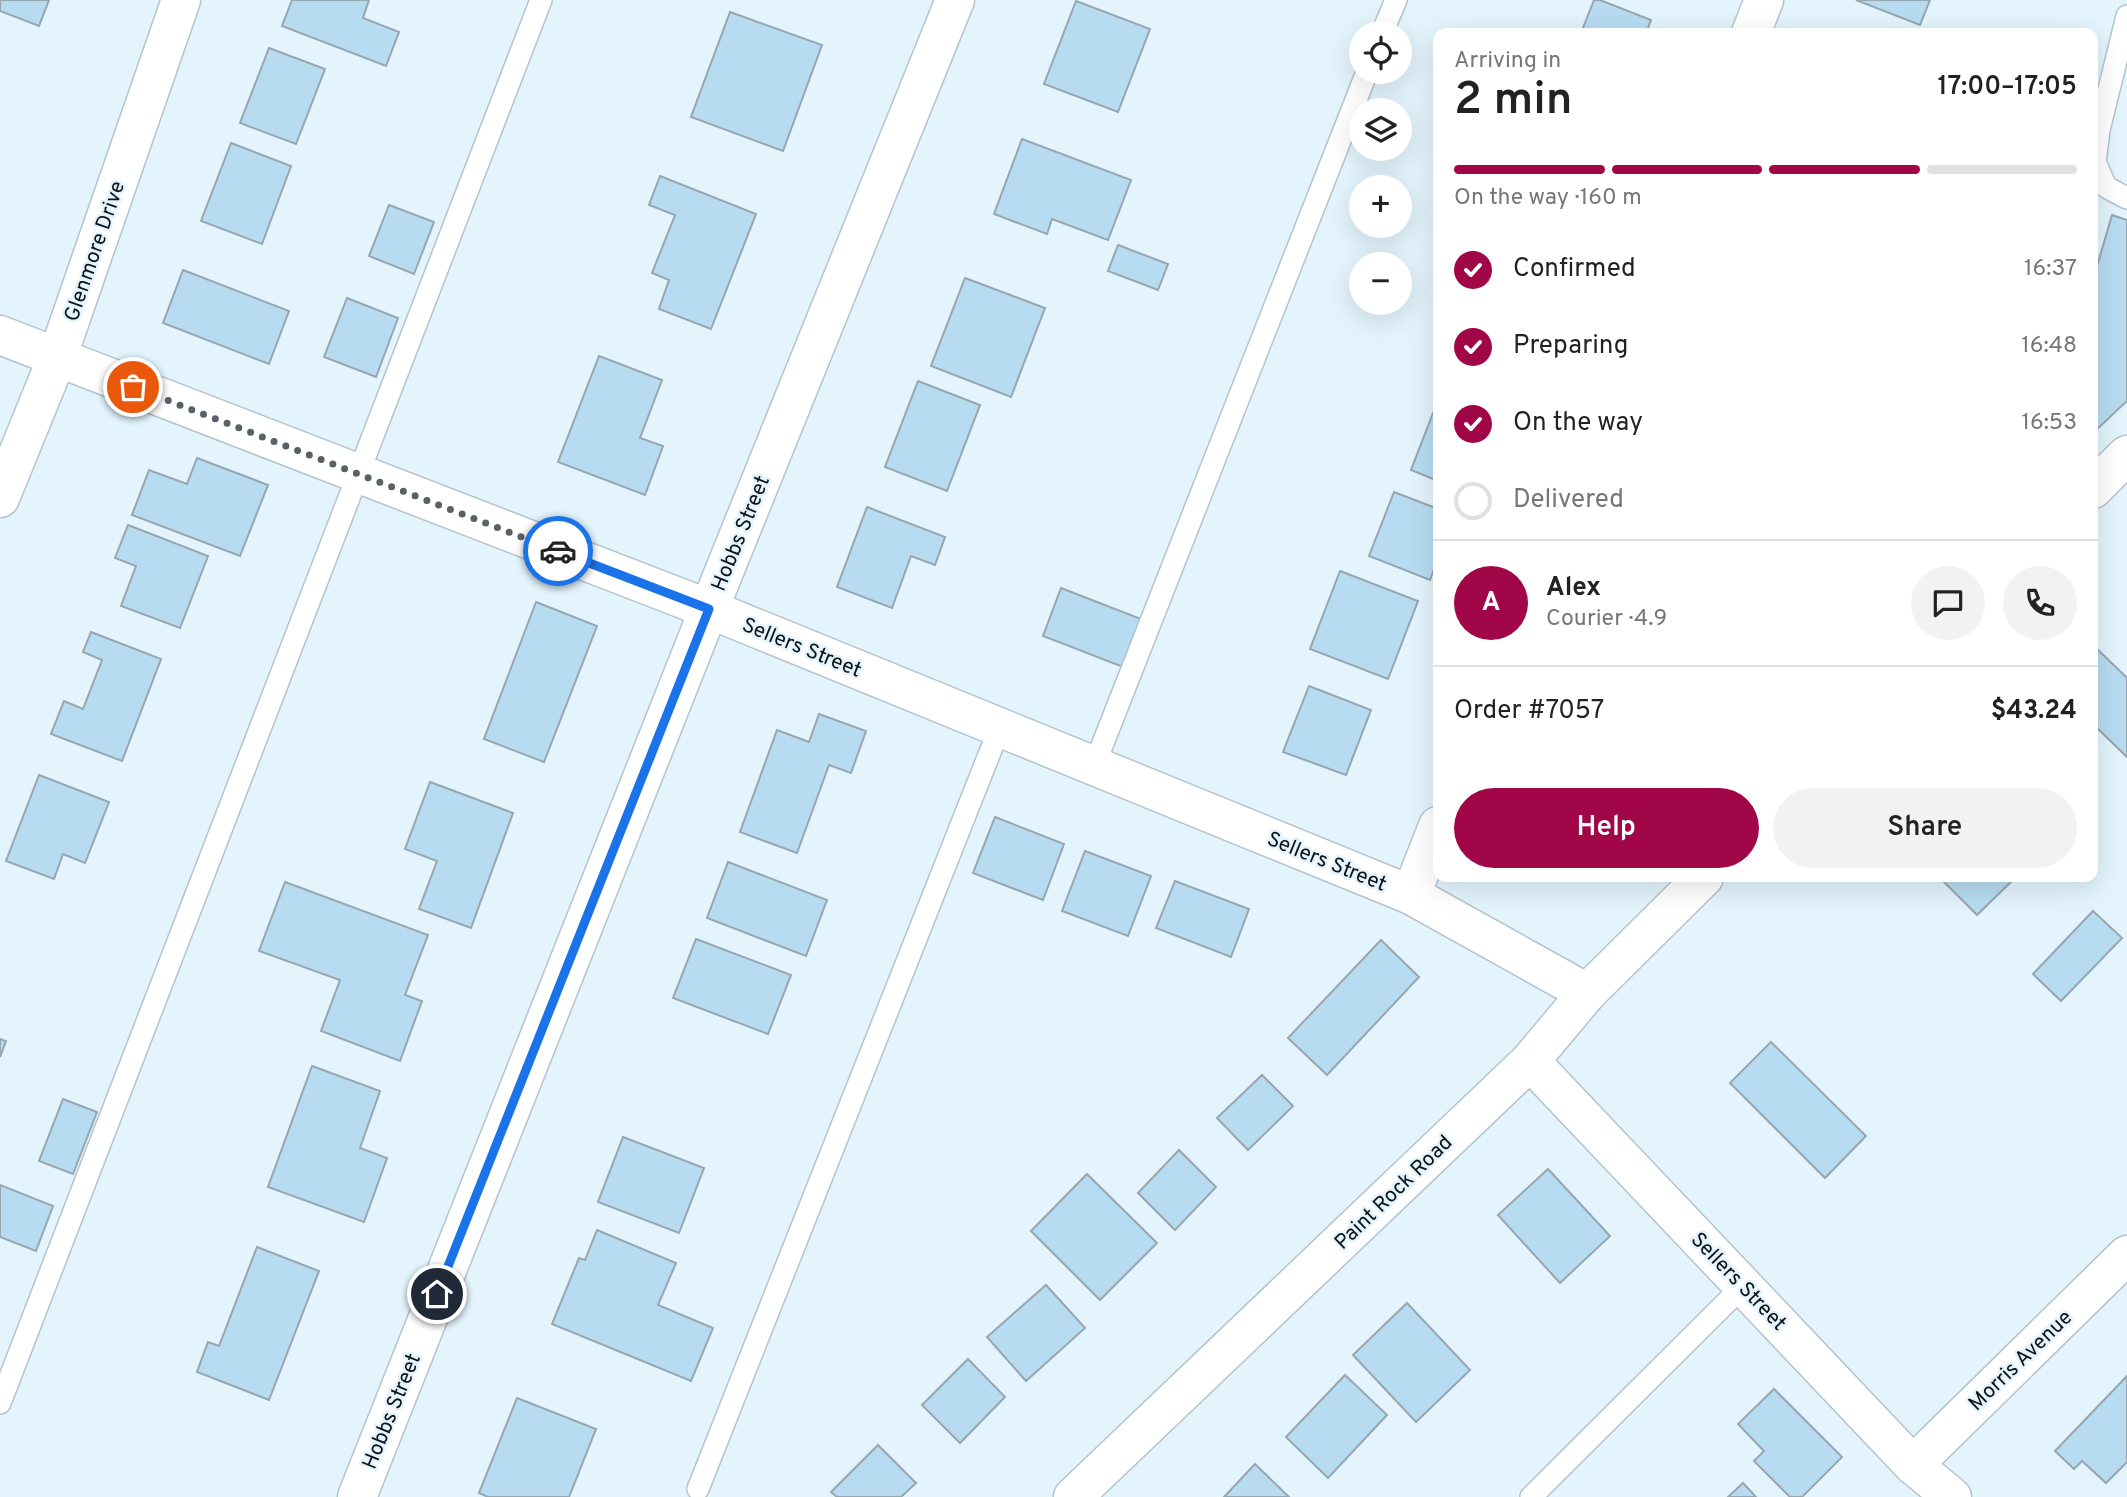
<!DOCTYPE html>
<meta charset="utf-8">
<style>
:root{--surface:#fff;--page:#f2f2f2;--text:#222;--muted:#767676;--line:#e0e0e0;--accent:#a10748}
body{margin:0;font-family:Overpass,sans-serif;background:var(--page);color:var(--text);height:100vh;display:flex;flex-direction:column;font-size:26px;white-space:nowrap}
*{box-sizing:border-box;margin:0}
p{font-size:23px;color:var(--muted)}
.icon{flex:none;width:38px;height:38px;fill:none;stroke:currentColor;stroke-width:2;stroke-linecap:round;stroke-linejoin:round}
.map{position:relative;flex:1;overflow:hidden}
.sheet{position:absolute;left:1433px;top:28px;width:665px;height:854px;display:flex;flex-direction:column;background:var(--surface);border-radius:14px;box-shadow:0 7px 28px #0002}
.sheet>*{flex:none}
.tools{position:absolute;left:1349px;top:21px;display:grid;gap:14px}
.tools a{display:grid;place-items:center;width:63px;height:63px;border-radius:50%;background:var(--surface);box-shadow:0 7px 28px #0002;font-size:35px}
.pin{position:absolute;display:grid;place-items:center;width:60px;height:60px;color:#fff;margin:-30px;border:4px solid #fff;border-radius:50%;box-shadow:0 2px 7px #0007}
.courier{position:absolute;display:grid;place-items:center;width:70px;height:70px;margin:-35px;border:5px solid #1a73e8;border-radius:50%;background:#fff;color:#222;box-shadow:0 2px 9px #0007}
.head em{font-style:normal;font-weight:600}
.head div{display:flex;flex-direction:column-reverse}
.head{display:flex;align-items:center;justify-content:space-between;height:119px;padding:0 21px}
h1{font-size:46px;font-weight:600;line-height:52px}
.bar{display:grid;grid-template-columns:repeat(4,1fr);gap:10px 7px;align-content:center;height:84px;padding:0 21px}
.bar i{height:9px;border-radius:5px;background:var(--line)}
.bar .on{background:var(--accent)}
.bar p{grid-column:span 4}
.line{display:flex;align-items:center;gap:18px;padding:0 21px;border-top:2px solid var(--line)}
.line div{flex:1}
.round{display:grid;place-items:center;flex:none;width:74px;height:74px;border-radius:37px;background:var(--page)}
ol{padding:0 21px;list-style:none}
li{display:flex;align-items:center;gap:21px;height:77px}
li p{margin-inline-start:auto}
li .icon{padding:7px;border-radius:50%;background:var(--accent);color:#fff;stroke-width:4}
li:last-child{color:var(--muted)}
li i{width:38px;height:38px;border:4px solid var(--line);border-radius:50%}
.primary-button{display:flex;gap:14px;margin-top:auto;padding:14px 21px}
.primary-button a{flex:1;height:80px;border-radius:42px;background:var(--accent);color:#fff;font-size:28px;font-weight:600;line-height:80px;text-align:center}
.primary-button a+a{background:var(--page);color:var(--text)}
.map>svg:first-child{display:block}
.building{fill:#b7dcf1;stroke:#97a6af;stroke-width:2}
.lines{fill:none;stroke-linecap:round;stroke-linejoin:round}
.service-casing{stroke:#b4c4ce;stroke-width:24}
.minor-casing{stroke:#b4c4ce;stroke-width:41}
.secondary-casing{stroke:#b4c4ce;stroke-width:41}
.service{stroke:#fff;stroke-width:21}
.minor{stroke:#fff;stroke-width:38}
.secondary{stroke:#fff;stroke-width:38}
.done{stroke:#586166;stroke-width:7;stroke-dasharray:0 12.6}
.route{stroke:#1a73e8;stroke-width:9}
.labels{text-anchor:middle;stroke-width:5;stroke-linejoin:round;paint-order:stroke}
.street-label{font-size:21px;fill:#0d1215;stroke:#e3f4fd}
</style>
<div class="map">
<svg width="2127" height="1497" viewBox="0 0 2127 1497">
<rect width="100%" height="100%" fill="#e3f4fd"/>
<g class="building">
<polygon points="0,0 49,0 39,26 0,11"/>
<polygon points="292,0 369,0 363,18 399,32 386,66 282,26"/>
<polygon points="1594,0 1600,0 1651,20 1646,33 1581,33"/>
<polygon points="1856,0 1930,0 1920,25"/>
<polygon points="1076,1 1150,29 1118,112 1044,84"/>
<polygon points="730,12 822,45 783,151 691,117"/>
<polygon points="269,48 325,69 296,144 240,123"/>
<polygon points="1022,139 1131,180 1108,240 1052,219 1047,234 994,214"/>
<polygon points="231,143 291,166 262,244 201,221"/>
<polygon points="660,176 756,214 711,329 659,309 669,280 652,273 675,215 649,205"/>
<polygon points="389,205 434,222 414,274 369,256"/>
<polygon points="2112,215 2127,220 2127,401 2093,433 2093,280"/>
<polygon points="1118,245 1168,264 1158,290 1108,271"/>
<polygon points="183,270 289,311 269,364 163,323"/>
<polygon points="965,278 1045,308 1011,397 931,366"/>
<polygon points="347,298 398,318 376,377 324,357"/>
<polygon points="599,356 662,380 640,438 663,446 645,495 558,462"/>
<polygon points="918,381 980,405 947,491 885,467"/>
<polygon points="1433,413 1438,415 1438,481 1411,470"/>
<polygon points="197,458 268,485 240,556 132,515 149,470 187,484"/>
<polygon points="1394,492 1438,509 1438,558 1430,580 1369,556"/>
<polygon points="867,507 945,537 935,565 911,556 892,608 837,587"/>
<polygon points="128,525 208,556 180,628 121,606 136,566 115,558"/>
<polygon points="1340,571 1418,601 1388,679 1310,649"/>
<polygon points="1061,588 1141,619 1123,667 1043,636"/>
<polygon points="536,602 597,626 544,762 484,739"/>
<polygon points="91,632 161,659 122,761 51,734 64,701 83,709 102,660 83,652"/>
<polygon points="2093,645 2127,678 2127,757 2093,724"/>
<polygon points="1309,686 1371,710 1346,775 1283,752"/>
<polygon points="819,714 866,731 851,773 829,765 797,853 740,832 777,730 809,742"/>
<polygon points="39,775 109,802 85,863 63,854 54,879 6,861"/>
<polygon points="430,782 513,813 471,928 419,909 437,861 405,849"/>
<polygon points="995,817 1064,844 1043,900 973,873"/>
<polygon points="1085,851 1151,876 1128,936 1062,911"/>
<polygon points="728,862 827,900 806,956 707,918"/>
<polygon points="1939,877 2016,877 1977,915"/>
<polygon points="1175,881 1249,909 1231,957 1156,928"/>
<polygon points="285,882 428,935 405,995 422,1001 400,1061 321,1031 340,980 259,951"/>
<polygon points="2093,911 2122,938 2061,1001 2033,974"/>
<polygon points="696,939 791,975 768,1034 673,998"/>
<polygon points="1381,940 1419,977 1327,1075 1288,1038"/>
<polygon points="0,1039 6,1041 0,1057"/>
<polygon points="1771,1042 1866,1136 1825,1178 1730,1083"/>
<polygon points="312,1066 380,1091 360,1148 387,1158 364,1222 268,1187"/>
<polygon points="1262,1075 1293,1106 1248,1150 1217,1118"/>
<polygon points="63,1099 97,1112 73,1174 39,1161"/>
<polygon points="623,1137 704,1168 679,1233 598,1202"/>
<polygon points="1179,1150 1216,1187 1175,1230 1138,1193"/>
<polygon points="1548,1169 1610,1236 1560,1283 1498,1215"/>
<polygon points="1087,1174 1157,1243 1100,1300 1031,1231"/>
<polygon points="0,1185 53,1206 36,1251 0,1237"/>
<polygon points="597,1230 676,1263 658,1305 713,1328 691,1381 552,1324 579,1258 585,1260"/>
<polygon points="257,1247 319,1271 269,1400 197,1372 208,1342 219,1346"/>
<polygon points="1046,1285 1085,1328 1026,1381 987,1337"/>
<polygon points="1407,1303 1470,1370 1416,1422 1353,1355"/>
<polygon points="968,1359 1005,1397 960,1443 922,1405"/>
<polygon points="1345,1375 1387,1415 1328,1478 1286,1437"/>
<polygon points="2127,1376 2127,1462 2106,1483 2082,1461 2074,1469 2055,1451"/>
<polygon points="1774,1389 1842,1457 1802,1497 1790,1497 1754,1461 1764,1451 1738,1424"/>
<polygon points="517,1398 596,1429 569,1497 488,1497 479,1493"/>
<polygon points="878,1445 916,1483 901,1497 837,1497 831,1492"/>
<polygon points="1255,1464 1289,1497 1224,1497"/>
<polygon points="1743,1483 1756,1497 1728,1497"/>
</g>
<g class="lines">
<defs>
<g id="service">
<polyline points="2127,16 2099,130 2095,162 2106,187 2127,198"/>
<polyline points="1382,33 1396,0"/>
<polyline points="1094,766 1367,72"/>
<polyline points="0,1403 541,0"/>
<polyline points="698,1489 1000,727"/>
<polyline points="1531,1497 1743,1286"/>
</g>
<g id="minor">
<polyline points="1751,33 1764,0"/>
<polyline points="0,335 709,609 1411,895 1587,993"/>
<polyline points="0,498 57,358 181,0"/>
<polyline points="1411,895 1438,826"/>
<polyline points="1530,1061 1913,1465 1952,1497"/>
<polyline points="1913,1465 2127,1255"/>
<polyline points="357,1497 709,609 955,0"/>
</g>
<g id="secondary">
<polyline points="2093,489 2127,455"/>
<polyline points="1073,1497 1530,1061 1587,993 1704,877"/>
</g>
</defs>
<use href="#service" class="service-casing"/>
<use href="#minor" class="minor-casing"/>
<use href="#secondary" class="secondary-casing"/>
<use href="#service" class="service"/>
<use href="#minor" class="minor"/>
<use href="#secondary" class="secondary"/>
</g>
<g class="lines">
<polyline class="done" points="133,387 558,551"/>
<polyline class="route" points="437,1294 709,609 558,551"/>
</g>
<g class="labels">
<g class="street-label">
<text transform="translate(94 251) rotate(-71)" y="7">Glenmore Drive</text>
<text transform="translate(740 533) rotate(-68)" y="7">Hobbs Street</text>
<text transform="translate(802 647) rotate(22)" y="7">Sellers Street</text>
<text transform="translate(1327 861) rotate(22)" y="7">Sellers Street</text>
<text transform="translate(1393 1192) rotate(-44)" y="7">Paint Rock Road</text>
<text transform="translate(1739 1281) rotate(46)" y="7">Sellers Street</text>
<text transform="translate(2020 1360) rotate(-44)" y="7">Morris Avenue</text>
<text transform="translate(391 1411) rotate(-68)" y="7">Hobbs Street</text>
</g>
</g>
</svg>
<div class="tools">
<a><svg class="icon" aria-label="locate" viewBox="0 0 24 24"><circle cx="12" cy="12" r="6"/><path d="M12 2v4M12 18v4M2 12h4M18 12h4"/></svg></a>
<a><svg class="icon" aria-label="layers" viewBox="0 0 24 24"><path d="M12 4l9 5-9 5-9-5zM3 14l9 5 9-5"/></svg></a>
<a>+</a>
<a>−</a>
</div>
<div class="pin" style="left:133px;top:387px;background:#ea580c"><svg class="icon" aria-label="bag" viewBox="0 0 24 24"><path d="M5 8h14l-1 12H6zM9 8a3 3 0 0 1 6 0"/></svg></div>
<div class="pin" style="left:437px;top:1294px;background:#1f2937"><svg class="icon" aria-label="home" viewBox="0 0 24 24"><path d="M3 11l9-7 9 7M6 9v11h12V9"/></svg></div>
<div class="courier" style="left:558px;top:551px"><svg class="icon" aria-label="car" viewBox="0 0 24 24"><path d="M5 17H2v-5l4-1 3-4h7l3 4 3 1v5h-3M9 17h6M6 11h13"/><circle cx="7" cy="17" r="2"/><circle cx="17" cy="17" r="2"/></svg></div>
<section class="sheet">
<div class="head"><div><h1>2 min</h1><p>Arriving in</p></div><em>17:00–17:05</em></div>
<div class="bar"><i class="on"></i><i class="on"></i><i class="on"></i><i></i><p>On the way · 160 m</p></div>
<ol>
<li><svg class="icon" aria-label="check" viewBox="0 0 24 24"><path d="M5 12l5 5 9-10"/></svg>Confirmed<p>16:37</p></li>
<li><svg class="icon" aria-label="check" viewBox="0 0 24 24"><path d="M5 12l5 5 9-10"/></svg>Preparing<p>16:48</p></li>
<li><svg class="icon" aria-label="check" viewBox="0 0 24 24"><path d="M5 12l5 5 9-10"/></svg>On the way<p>16:53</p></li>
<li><i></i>Delivered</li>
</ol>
<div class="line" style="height:126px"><b class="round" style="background:var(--accent);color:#fff">A</b><div><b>Alex</b><p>Courier · 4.9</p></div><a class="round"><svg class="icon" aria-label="chat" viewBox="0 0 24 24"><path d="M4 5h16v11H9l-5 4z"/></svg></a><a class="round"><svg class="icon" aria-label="phone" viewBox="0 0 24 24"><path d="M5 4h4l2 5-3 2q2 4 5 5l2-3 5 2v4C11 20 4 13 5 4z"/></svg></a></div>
<div class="line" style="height:91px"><div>Order #7057</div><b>$43.24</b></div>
<div class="primary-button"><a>Help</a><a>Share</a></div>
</section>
</div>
